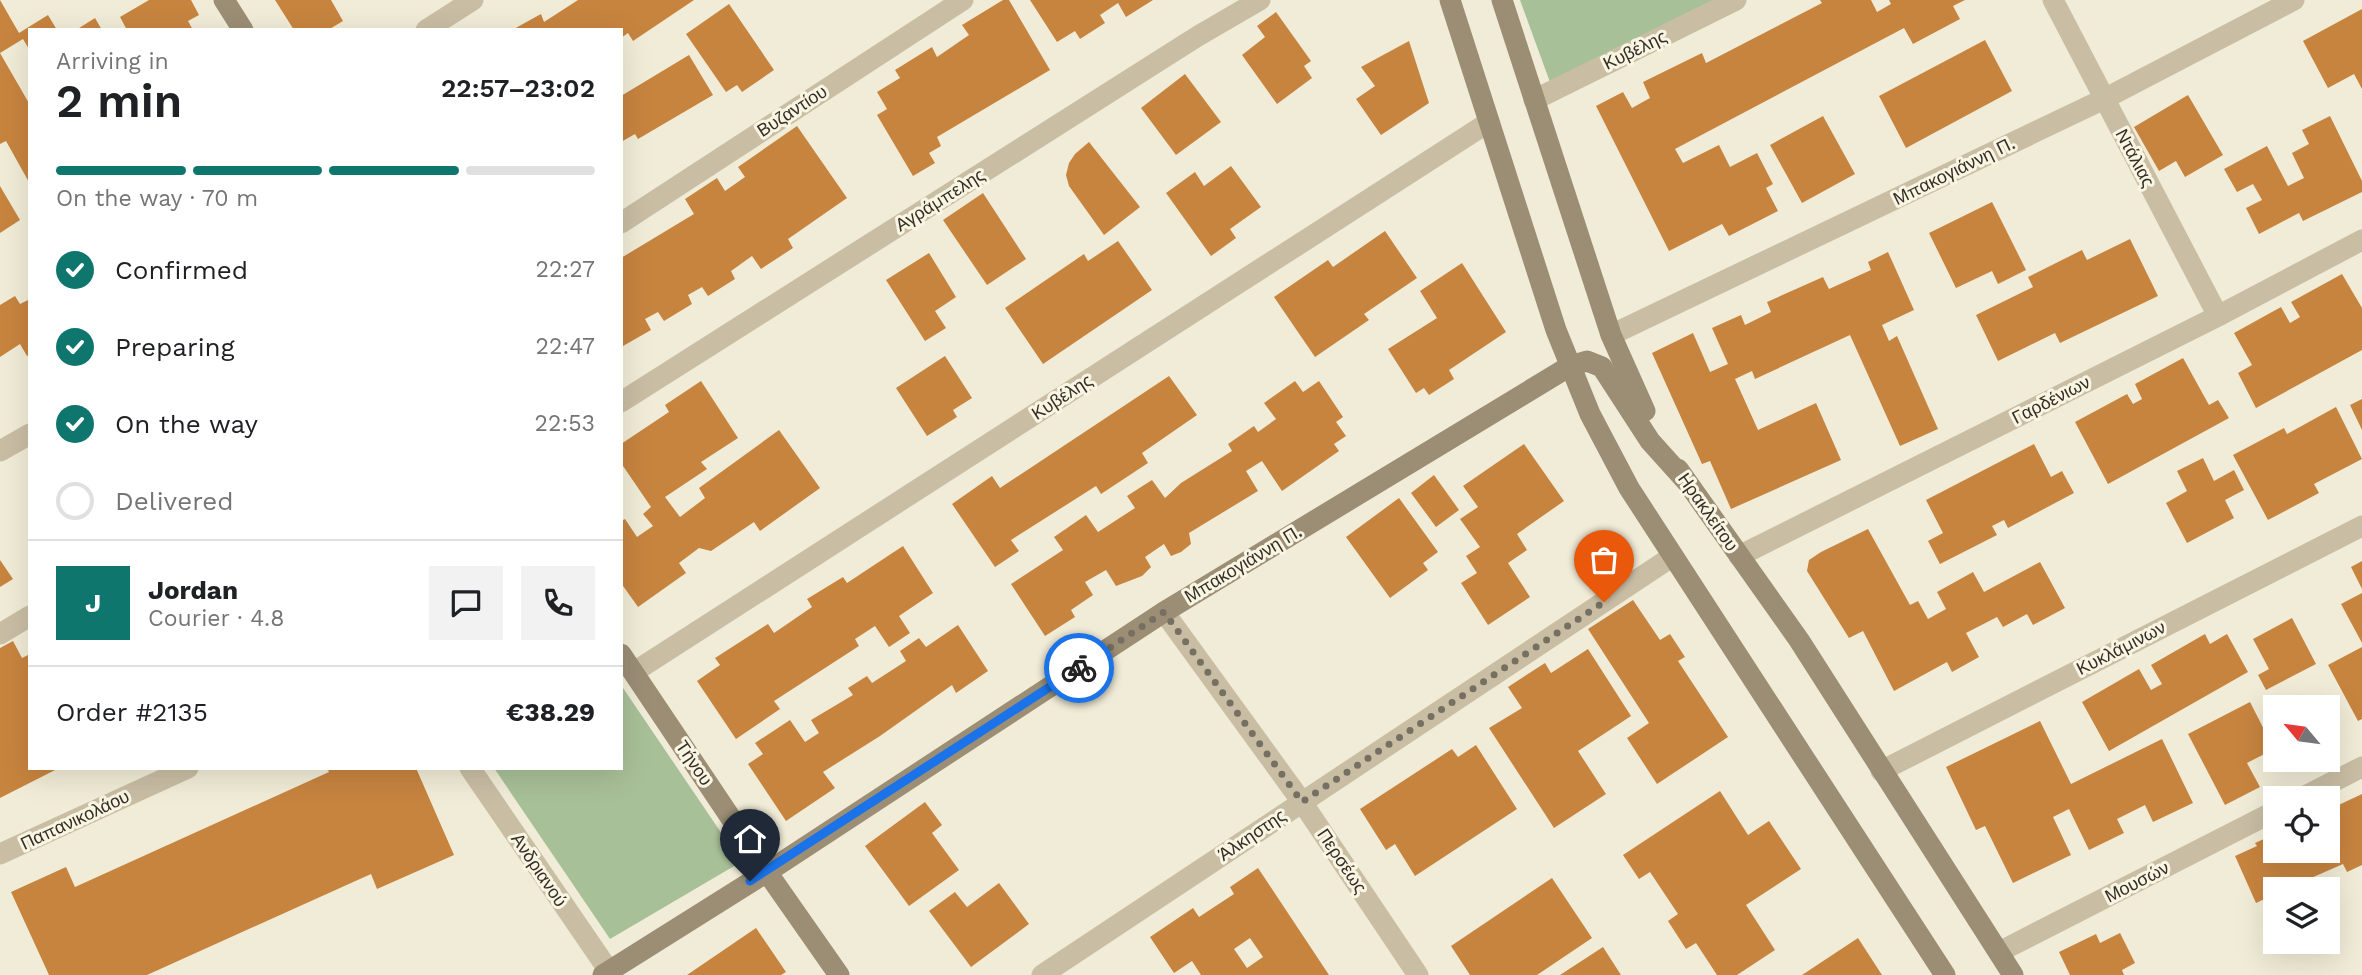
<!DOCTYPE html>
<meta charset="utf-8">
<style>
:root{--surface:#fff;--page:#f2f2f2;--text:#202124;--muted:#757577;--line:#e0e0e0;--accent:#0f766e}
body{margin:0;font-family:"Work Sans",sans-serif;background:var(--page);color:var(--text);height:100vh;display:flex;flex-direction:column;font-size:26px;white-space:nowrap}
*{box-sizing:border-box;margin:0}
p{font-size:23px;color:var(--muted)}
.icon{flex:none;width:38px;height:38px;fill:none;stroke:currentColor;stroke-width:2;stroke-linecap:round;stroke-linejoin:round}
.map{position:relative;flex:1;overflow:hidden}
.sheet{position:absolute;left:28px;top:28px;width:595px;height:742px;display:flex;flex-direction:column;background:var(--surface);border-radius:0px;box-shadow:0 7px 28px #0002}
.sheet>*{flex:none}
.needle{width:46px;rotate:299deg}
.buttons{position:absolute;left:2263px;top:695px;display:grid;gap:14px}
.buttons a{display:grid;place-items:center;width:77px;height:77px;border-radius:0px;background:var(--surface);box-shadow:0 7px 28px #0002;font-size:35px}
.pin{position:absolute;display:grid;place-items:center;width:60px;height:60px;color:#fff;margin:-72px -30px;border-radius:50% 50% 50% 0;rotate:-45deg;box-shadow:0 0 7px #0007}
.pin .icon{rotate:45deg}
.courier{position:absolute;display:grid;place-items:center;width:70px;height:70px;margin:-35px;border:5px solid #1a73e8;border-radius:50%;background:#fff;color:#222;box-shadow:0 2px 9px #0007}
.head em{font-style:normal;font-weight:600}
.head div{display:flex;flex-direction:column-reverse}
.head{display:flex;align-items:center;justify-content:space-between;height:119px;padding:0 28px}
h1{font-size:46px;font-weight:600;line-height:52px}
.bar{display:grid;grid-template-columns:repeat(4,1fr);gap:10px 7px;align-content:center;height:84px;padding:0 28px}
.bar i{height:9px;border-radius:5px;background:var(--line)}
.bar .current{background:var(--accent)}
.bar p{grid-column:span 4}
.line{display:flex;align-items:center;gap:18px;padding:0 28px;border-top:2px solid var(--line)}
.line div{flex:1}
.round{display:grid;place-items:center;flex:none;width:74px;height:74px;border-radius:0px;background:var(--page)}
ol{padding:0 28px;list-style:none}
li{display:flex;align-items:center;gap:21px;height:77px}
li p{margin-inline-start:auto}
li .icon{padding:7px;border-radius:50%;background:var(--accent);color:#fff;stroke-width:4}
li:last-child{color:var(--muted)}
li i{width:38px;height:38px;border:4px solid var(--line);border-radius:50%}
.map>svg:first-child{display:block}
.green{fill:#a8c098}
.building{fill:#c7843f;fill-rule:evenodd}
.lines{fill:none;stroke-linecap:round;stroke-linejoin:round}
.street{stroke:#c9bea4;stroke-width:21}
.secondary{stroke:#9c8e75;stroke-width:21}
.done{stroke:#767063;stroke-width:7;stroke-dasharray:0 12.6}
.route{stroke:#1a73e8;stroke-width:9}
.labels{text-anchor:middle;stroke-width:6;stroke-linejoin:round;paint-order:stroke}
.street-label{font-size:18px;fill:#342e25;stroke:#f9f5e3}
</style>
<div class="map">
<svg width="2362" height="975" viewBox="0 0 2362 975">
<rect width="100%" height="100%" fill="#f1ecd7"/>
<g class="green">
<polygon points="1520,0 1721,0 1551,85"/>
<polygon points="621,685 741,862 610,939 494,768 621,768"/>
</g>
<g class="building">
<polygon points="0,0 19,33 48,15 57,30 30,30 30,51 23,39 0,53 30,105 30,184 6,141 0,144"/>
<polygon points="149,0 191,0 199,15 188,21 193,30 127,30 120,17"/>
<polygon points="275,0 331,0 343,21 328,30 294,30"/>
<polygon points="578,0 694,0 633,41 628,33 621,38 621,30 512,30 541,14 544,22"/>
<polygon points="1003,0 1009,0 1050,70 937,137 941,146 929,153 935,163 913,176 877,115 887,109 877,92 900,78 895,70 932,47 937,57 969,35 962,25"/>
<polygon points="1030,0 1153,0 1126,17 1118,3 1100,15 1105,23 1080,39 1075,31 1057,42"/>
<polygon points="1820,0 1871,0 1877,12 1891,4 1889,0 1965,0 1953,6 1960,19 1913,44 1904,28 1675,149 1683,163 1719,145 1730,167 1757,153 1773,184 1766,188 1778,211 1729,236 1722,224 1669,251 1596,106 1623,92 1632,108 1650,98 1643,82 1702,53 1706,63 1822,3"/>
<polygon points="729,4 774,70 742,92 737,85 726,92 686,34"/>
<polygon points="2362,9 2362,89 2354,74 2328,88 2303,41"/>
<polygon points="1276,12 1311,61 1304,66 1312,78 1277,104 1242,55 1265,37 1257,26"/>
<polygon points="95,18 102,30 76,30"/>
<polygon points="1985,40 2012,91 1906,148 1879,96"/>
<polygon points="1409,41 1429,103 1381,135 1356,99 1375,86 1361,67"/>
<polygon points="689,55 713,95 638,139 635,134 621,142 621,96"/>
<polygon points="1185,74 1221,122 1176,155 1141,108"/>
<polygon points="2188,95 2223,155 2185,177 2176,161 2159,171 2134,127"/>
<polygon points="1823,116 1855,174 1802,203 1770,145"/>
<polygon points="2330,116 2362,181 2362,192 2303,221 2299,213 2259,234 2246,208 2262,200 2253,184 2237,192 2224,169 2267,146 2288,186 2304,178 2292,153 2309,144 2302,130"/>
<polygon points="797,126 847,198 788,239 793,248 761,269 752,256 731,271 735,279 708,296 702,287 688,295 692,304 664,321 658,312 645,319 651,330 623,346 621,343 621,258 694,214 685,199 717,178 725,191 745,177 738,167"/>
<polygon points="1089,142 1140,207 1104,235 1069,186 1066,175 1069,163 1075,154"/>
<polygon points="1231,166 1261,207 1230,229 1236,238 1211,256 1166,193 1195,172 1204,186"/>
<polygon points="0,186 20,220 0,233"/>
<polygon points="983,193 1026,259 987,285 943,220"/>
<polygon points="1992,202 2026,270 1998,284 1992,271 1956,288 1929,233"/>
<polygon points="1385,231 1417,278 1364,314 1369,320 1315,357 1274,297 1328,260 1333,267"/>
<polygon points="2130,239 2158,296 2060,343 2055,333 1998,361 1976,315 2033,287 2028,277 2082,250 2087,260"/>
<polygon points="1118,241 1152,290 1043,364 1005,308 1084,254 1088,261"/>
<polygon points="1888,252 1914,310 1882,325 1889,341 1897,336 1938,429 1900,446 1850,335 1755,379 1752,371 1735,379 1758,430 1816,403 1841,460 1731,509 1710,461 1702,464 1652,353 1693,333 1710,372 1728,364 1712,328 1741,315 1745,325 1771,312 1767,302 1823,277 1829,289 1871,270 1868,262"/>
<polygon points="929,253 956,297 935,311 946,328 925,341 886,280"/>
<polygon points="1462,263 1506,332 1449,370 1454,379 1429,395 1424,388 1416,393 1388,349 1437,318 1420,291"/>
<polygon points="2342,274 2362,308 2362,350 2256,408 2238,373 2252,365 2234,333 2281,307 2290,323 2300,317 2291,302"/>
<polygon points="15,296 20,304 30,299 30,355 27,356 20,344 0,357 0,305"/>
<polygon points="945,356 972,398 953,410 957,417 927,436 896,388"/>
<polygon points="2183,358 2209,405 2218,400 2229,418 2108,484 2075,422 2127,394 2133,404 2142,399 2135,384"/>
<polygon points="1169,376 1197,415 1142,453 1148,463 1101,494 1096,486 1011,540 1019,551 995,567 952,504 992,476 1000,488"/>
<polygon points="701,381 738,438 701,462 707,469 665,497 680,517 705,498 699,488 779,430 820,488 760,531 754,522 711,551 699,548 679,563 686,573 638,607 621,583 621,521 625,519 637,537 653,526 643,514 651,507 621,463 621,444 669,412 665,405"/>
<polygon points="1295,381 1303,392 1319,381 1343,417 1336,422 1346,436 1334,444 1339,451 1282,491 1262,461 1246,471 1258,491 1189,533 1191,544 1181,552 1171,556 1164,544 1145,557 1151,567 1142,576 1116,586 1106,570 1085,582 1093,595 1071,610 1075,617 1045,636 1011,584 1063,550 1054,537 1086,515 1098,532 1135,508 1127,496 1152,480 1165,498 1181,483 1232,451 1228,444 1254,426 1258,432 1276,419 1264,403"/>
<polygon points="2362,399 2362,430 2350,405"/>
<polygon points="2336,407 2362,459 2314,484 2319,493 2268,520 2233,455 2284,428 2287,434"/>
<polygon points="1524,444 1564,501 1517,534 1527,550 1508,563 1530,597 1488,625 1461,583 1477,573 1466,556 1480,547 1460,519 1478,507 1463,486"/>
<polygon points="2034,444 2051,477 2062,471 2074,493 2008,528 2004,520 1992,526 1997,535 1940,564 1928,541 1943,533 1926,500"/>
<polygon points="2203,458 2214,481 2234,470 2244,490 2225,500 2234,518 2187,543 2166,503 2187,491 2177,471"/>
<polygon points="1434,475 1459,510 1436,527 1411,493"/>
<polygon points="1399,498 1438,552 1423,563 1428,570 1390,598 1346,537"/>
<polygon points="1868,529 1910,605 1918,601 1928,619 1946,609 1937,592 1973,572 1984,592 2040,562 2065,608 2033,625 2027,614 2003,627 1997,617 1966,633 1979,657 1952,672 1947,662 1894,691 1863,631 1849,638 1807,571 1809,560 1821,552"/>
<polygon points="903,546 933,593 899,616 910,633 889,647 875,626 855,639 859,646 774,701 780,709 736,739 697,681 720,665 715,658 768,624 774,633 812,607 807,599 843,577 847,583"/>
<polygon points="0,560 13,579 0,587"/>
<polygon points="2362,561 2362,589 2351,567"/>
<polygon points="2362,593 2362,643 2341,604"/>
<polygon points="1633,600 1660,640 1670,634 1685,657 1678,661 1728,737 1657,784 1627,738 1649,723 1588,629"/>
<polygon points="2292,618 2316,664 2266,690 2258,675 2269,669 2253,639"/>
<polygon points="958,625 988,671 956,693 952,685 880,736 823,772 835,788 786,821 748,764 763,754 755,743 790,720 805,742 819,733 811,720 853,695 848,688 867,676 872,683 906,661 900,651 919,638 926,647"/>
<polygon points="2205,634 2210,644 2227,634 2248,672 2109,751 2082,702 2139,669 2151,690 2162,684 2151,665"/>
<polygon points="13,641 22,658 30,654 30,768 59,768 0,798 0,648"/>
<polygon points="2362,647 2362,719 2358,721 2328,665"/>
<polygon points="1588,649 1631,716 1578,751 1606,794 1554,828 1489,728 1522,708 1508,687 1545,663 1551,673"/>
<polygon points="2250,702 2274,749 2247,763 2260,787 2225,805 2188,734"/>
<polygon points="2040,721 2071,784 2162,739 2193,803 2153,822 2145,805 2117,819 2124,833 2089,850 2069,809 2053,817 2071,855 2013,883 1985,826 1976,830 1946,767"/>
<polygon points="1476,745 1517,809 1415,876 1395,844 1386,850 1360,809 1452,749 1458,757"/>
<polygon points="327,768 416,768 454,855 377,889 371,874 147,975 49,975 11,892 66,867 75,887 329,772"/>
<polygon points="1720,791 1748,835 1769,821 1801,869 1746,905 1775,950 1737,975 1717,975 1696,943 1686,949 1668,921 1678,914 1650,872 1639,879 1623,855"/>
<polygon points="2362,794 2362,865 2347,872 2343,864 2286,889 2275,889 2275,894 2256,903 2235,856 2257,846 2255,843 2275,834 2275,850 2328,850 2328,810"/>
<polygon points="925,802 942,825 932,833 959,870 909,906 865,846"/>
<path d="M1258,868L1329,975H1201L1192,961L1174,973L1150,937L1193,908L1199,917L1234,894L1230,887ZM1250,938L1263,957L1247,968L1234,949Z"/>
<polygon points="1552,878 1592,938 1537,975 1470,975 1451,946"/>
<polygon points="999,883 1029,924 971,967 929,911 955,892 967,907"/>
<polygon points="756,928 786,972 781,975 687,975"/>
<polygon points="2120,933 2135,963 2122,970 2124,975 2070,975 2059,952 2096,934 2100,943"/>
<polygon points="1858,938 1882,975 1802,975"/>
<polygon points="1603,947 1621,975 1560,975"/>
</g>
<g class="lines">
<g class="street">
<polyline points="2053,0 2218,316"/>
<polyline points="426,30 473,0"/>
<polyline points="1534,100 1736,0"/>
<polyline points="621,223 963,0"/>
<polyline points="1611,335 2104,99 2294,0"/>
<polyline points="621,402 1198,36 1260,0"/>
<polyline points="0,451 30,434"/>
<polyline points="1739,556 2218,316 2362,240"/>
<polyline points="1164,612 1302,802 1418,975"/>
<polyline points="0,634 30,616"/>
<polyline points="634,672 1489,122"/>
<polyline points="470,768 609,971"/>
<polyline points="1881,771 2362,526"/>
<polyline points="2301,798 2362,767"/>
<polyline points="0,854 188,768"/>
<polyline points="1999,952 2275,811"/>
<polyline points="1042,975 1673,556"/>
</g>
<g class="secondary">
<polyline points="224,0 243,30"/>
<polyline points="1450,0 1556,330 1590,414 1629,488 1945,975"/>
<polyline points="1502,0 1611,335 1645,411"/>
<polyline points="1678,469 1799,640 2013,975"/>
<polyline points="621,654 767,872 839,975"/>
<polyline points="603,975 767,872 1164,612 1570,366 1587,361 1602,367 1650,441 1686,481"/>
</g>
</g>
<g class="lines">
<polyline class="done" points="1079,668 1164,612 1302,802 1604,602"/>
<polyline class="route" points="750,881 1079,668"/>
</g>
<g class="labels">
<g class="street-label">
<text transform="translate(1635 50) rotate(-26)" y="6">Κυβέλης</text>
<text transform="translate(792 111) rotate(-33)" y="6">Βυζαντίου</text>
<text transform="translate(2135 158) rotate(62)" y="6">Ντάλιας</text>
<text transform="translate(1954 171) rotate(-26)" y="6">Μπακογιάννη Π.</text>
<text transform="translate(940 200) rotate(-32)" y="6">Αγράμπελης</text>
<text transform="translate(1062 397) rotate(-33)" y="6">Κυβέλης</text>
<text transform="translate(2051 400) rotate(-27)" y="6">Γαρδένιων</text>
<text transform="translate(1708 512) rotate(55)" y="6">Ηρακλείτου</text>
<text transform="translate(1243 564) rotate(-31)" y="6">Μπακογιάννη Π.</text>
<text transform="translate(2121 648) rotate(-27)" y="6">Κυκλάμινων</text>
<text transform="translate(694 763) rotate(56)" y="6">Τήνου</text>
<text transform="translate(75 820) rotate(-25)" y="6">Παπανικολάου</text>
<text transform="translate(1252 835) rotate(-34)" y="6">Άλκηστης</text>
<text transform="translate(1342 861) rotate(56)" y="6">Περσέως</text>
<text transform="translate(539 870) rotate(56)" y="6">Ανδριανού</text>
<text transform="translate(2137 882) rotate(-27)" y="6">Μουσών</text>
</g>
</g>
</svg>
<div class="buttons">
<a><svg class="needle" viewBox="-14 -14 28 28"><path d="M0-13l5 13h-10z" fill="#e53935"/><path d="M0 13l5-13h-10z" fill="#757577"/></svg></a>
<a><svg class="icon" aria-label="locate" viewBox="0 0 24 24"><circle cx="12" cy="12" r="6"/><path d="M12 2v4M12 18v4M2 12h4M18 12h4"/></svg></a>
<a><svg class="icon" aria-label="layers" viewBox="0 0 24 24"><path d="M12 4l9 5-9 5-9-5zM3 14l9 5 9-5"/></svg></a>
</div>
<div class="pin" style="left:1604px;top:602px;background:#ea580c"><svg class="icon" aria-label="bag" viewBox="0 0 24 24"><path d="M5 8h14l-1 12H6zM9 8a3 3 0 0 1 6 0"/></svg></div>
<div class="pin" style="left:750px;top:881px;background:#1f2937"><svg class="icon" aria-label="home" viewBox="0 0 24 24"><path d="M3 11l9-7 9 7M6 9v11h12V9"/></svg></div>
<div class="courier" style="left:1079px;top:668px"><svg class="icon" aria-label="bike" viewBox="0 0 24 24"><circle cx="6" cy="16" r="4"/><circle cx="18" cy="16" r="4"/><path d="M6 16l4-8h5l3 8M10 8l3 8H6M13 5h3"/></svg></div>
<section class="sheet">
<div class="head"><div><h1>2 min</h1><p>Arriving in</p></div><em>22:57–23:02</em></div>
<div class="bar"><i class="current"></i><i class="current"></i><i class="current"></i><i></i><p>On the way · 70 m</p></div>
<ol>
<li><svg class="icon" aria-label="check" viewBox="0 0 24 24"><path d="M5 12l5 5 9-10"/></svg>Confirmed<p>22:27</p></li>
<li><svg class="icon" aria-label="check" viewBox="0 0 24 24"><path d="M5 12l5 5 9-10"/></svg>Preparing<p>22:47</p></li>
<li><svg class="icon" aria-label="check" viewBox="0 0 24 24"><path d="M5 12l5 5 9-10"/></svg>On the way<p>22:53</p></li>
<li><i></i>Delivered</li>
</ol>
<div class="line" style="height:126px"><b class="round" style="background:var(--accent);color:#fff">J</b><div><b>Jordan</b><p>Courier · 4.8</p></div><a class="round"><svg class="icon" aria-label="chat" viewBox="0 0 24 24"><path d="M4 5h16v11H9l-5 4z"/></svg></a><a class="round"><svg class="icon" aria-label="phone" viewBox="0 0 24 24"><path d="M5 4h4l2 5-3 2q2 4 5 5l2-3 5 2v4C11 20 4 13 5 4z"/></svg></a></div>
<div class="line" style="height:91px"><div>Order #2135</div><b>€38.29</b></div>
</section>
</div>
